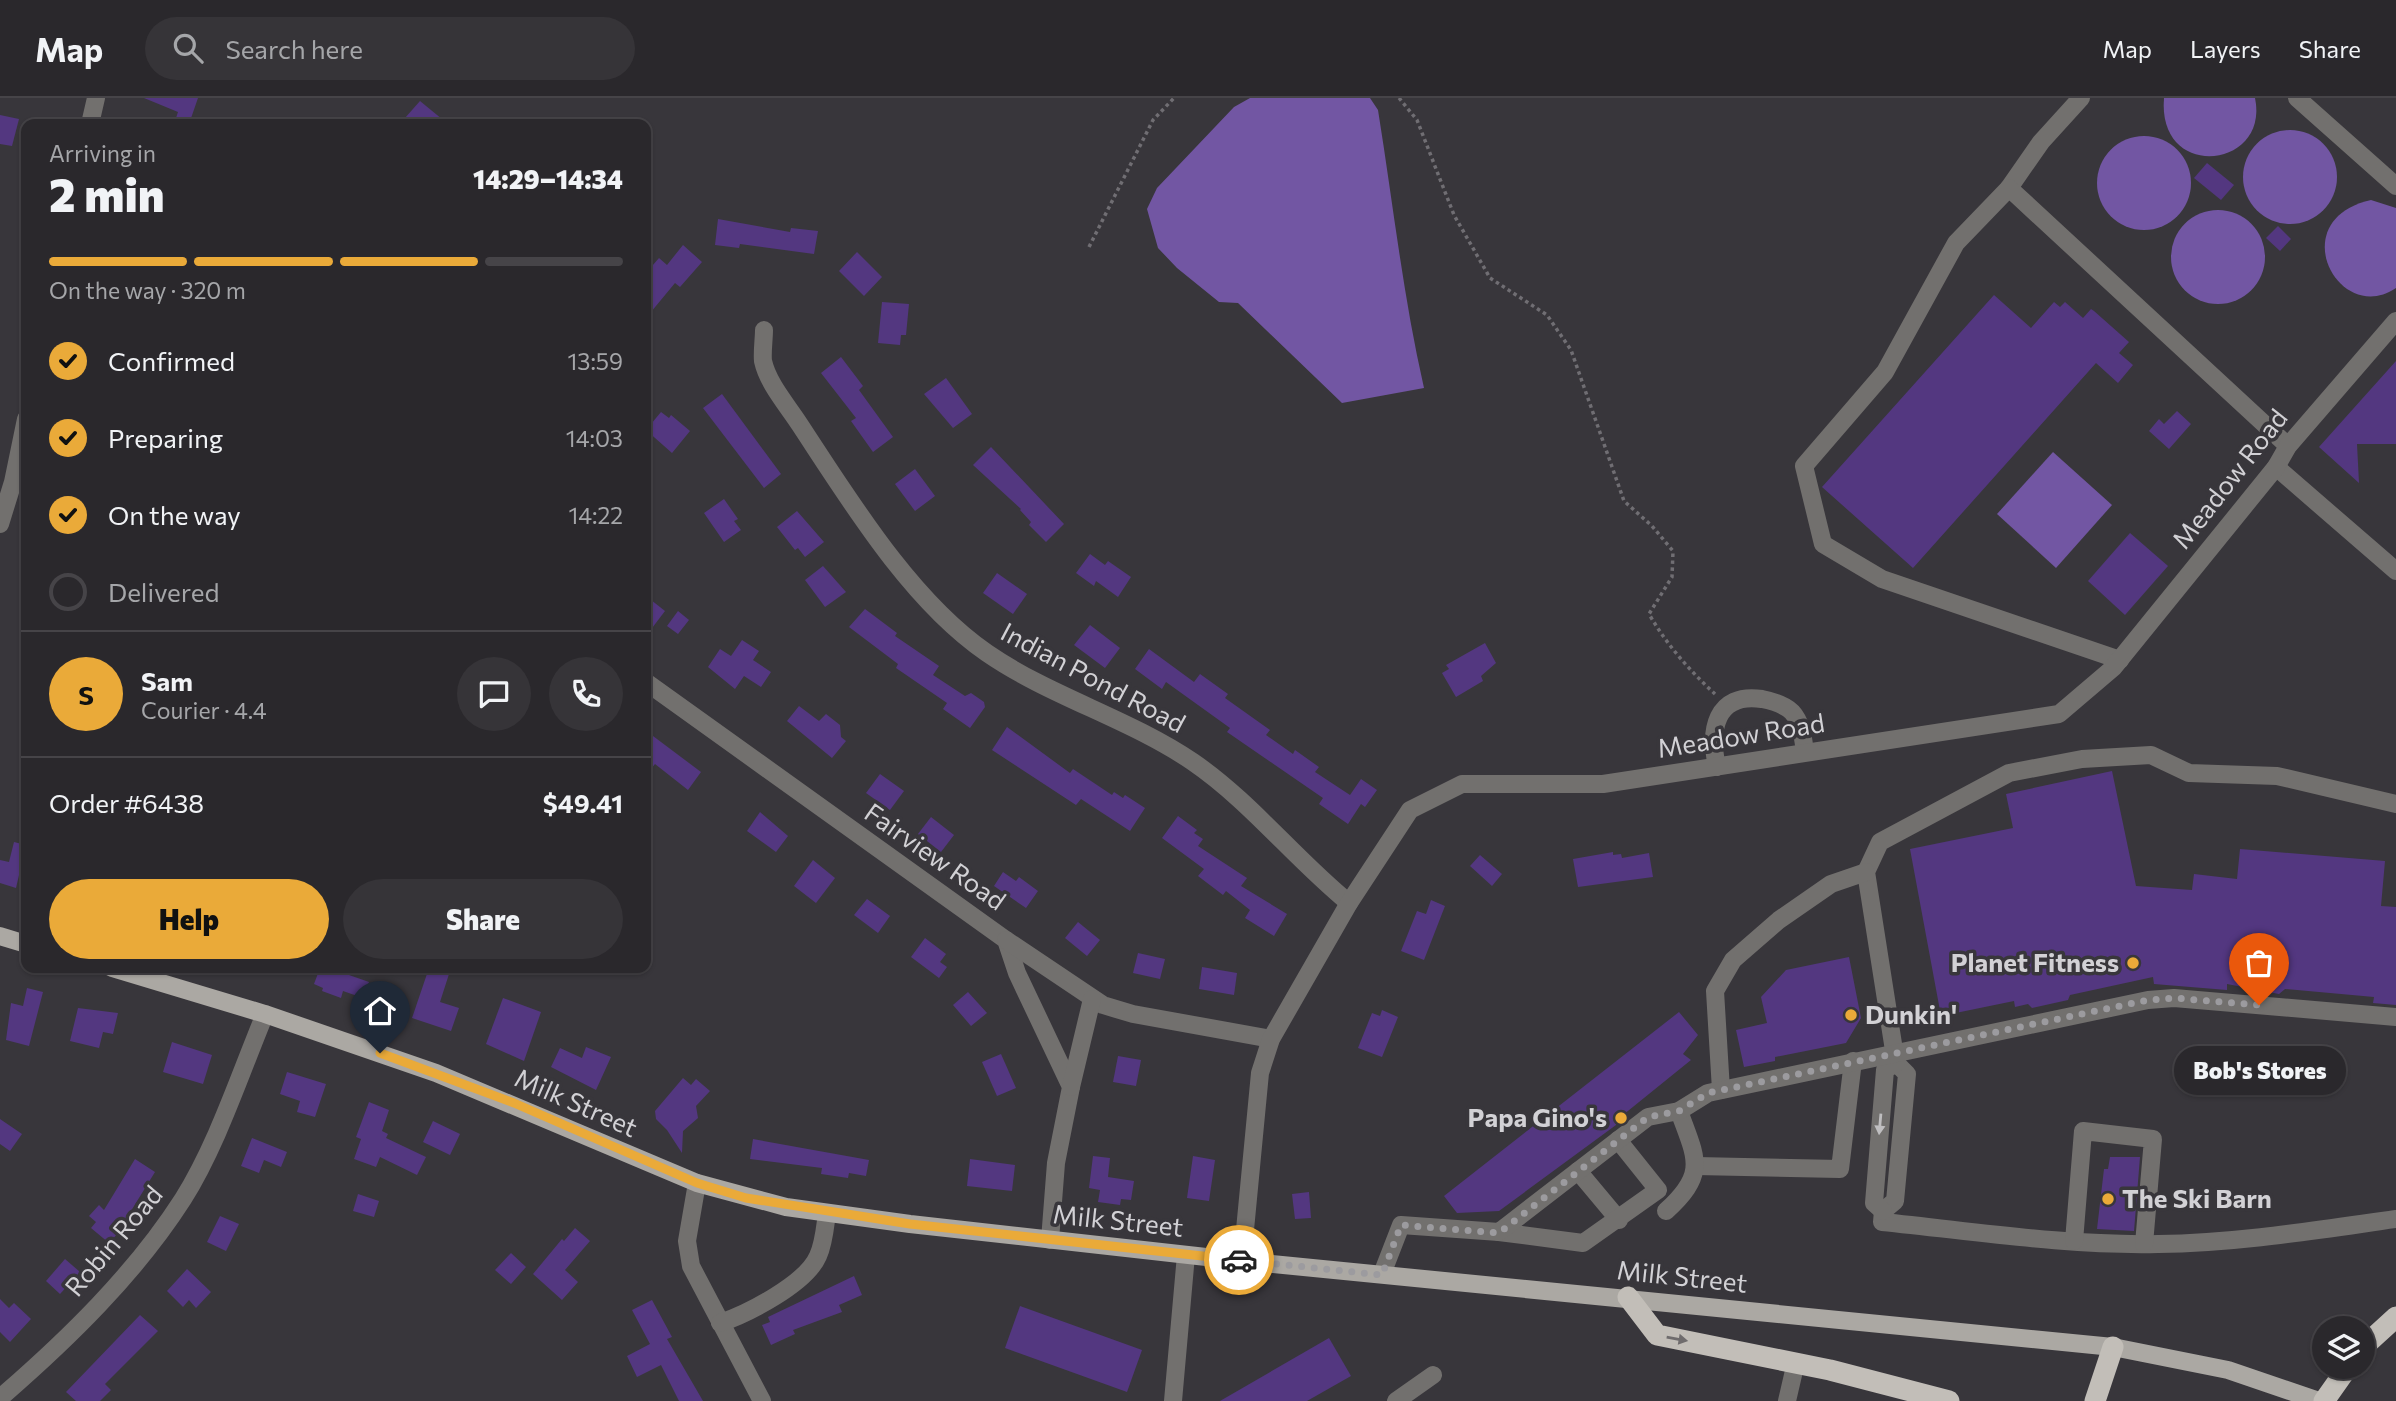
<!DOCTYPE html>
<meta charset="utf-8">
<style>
:root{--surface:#2a282c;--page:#363438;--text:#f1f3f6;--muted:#a5a6a9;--line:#464448;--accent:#eaaa39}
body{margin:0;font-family:Commissioner,sans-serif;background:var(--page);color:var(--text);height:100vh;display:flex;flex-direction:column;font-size:26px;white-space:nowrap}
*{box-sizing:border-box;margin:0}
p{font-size:23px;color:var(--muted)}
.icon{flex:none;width:38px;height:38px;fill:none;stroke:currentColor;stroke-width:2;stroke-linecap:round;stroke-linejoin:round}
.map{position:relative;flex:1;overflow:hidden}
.panel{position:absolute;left:21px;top:21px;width:630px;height:854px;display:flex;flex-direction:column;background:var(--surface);border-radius:14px;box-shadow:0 2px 5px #0004,0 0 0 2px var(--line)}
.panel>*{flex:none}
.tools{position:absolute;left:2312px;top:1218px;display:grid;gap:14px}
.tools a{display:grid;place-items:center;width:63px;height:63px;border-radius:50%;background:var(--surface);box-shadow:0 2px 5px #0004,0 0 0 2px var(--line);font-size:35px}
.pin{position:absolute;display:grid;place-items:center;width:60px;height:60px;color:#fff;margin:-72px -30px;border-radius:50% 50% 50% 0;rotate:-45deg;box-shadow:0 0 7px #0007}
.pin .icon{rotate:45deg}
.courier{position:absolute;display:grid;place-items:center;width:70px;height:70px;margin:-35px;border:5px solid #eaaa39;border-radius:50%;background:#fff;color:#222;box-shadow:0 2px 9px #0007}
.bubble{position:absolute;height:49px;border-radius:24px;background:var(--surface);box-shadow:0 2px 5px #0004,0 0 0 2px var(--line);font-size:23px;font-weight:800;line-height:49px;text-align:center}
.headline em{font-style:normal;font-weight:800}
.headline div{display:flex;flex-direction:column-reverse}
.headline{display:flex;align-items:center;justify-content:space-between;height:119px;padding:0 28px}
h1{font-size:46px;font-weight:800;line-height:52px}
.bar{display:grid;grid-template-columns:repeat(4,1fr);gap:10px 7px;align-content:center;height:84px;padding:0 28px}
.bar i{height:9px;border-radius:5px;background:var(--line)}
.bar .current{background:var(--accent)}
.bar p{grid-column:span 4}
.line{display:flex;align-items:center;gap:18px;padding:0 28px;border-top:2px solid var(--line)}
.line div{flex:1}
.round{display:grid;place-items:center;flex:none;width:74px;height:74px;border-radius:37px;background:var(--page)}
ol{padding:0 28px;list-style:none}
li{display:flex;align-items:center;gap:21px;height:77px}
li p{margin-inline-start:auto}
li .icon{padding:7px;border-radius:50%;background:var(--accent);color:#111;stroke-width:4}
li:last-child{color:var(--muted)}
li i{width:38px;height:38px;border:4px solid var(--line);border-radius:50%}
.cta{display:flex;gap:14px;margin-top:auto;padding:14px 28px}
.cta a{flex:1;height:80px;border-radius:42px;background:var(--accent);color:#111;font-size:28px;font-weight:800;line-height:80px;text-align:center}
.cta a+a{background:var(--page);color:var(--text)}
header{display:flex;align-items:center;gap:42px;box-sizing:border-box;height:98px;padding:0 35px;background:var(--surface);border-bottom:2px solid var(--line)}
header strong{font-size:33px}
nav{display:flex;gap:38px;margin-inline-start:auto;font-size:24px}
.search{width:490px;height:63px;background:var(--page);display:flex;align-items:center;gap:18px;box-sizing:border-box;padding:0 24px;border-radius:38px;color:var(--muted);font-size:26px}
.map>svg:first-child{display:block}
.water{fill:#7256a3}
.building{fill:#533780}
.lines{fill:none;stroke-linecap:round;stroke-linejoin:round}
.path{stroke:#706e73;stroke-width:3.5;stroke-dasharray:3.5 3.5;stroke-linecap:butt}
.minor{stroke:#72706e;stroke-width:18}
.major{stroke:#aba8a3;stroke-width:18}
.highway{stroke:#c2beb8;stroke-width:21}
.oneway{fill:#bfbec0}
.oneway2{fill:#6f6c6d}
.done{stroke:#9c9b9f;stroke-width:7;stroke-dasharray:0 12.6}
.route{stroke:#eaaa39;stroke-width:9}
.poi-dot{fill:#eaaa39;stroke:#38363b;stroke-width:2.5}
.labels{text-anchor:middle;stroke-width:7;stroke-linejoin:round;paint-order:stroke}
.street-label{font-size:26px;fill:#d2d1d5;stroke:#38363b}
.poi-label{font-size:26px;font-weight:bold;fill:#d2d1d5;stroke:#38363b;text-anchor:end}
</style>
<header>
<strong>Map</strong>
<div class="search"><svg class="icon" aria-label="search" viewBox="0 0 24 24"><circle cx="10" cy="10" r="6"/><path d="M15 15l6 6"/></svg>Search here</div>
<nav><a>Map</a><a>Layers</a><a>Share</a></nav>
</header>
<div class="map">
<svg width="2396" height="1303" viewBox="0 0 2396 1303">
<rect width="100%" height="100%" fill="#38363b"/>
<g class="water">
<path d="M1250,0H1370L1378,12C1393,105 1403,198 1424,290L1342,305L1238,205L1219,204L1177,170L1158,150L1147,111L1157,90L1234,9Z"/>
<path d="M2164,0H2255C2270,71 2157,84 2164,0Z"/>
<circle cx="2290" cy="79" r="47"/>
<circle cx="2144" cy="85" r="47"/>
<path d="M2371,102L2396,110V190C2339,229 2282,122 2371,102Z"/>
<circle cx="2218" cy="159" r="47"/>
<polygon points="2053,354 2112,407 2056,470 1997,416"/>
</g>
<g class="building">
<polygon points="144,0 198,0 189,26 174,26 178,14"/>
<polygon points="420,3 448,26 413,26 405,20"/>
<polygon points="0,17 19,21 12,48 0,46"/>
<polygon points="2207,65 2234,87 2221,102 2194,80"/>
<polygon points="718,121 790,134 791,130 818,133 814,156 740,146 739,150 715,147"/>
<polygon points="2278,128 2291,141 2280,153 2266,140"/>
<polygon points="683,147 702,164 680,189 675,185 646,220 646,175 659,160 667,167"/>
<polygon points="857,154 882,179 864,198 839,173"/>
<polygon points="1994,197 2031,230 2054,204 2060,209 2065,204 2083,220 2091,211 2094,213 2129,244 2119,255 2133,267 2118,285 2096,265 1913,470 1822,389"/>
<polygon points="882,204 909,206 906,237 901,237 900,247 878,245"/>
<polygon points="841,259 863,288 859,292 893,339 873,354 851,323 856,320 821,275"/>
<polygon points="2396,263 2396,346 2357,346 2359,385 2319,349"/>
<polygon points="946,280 972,316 953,330 924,296"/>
<polygon points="722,296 781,376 764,390 703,310"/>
<polygon points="2177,313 2191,326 2169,351 2149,333 2159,321 2164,326"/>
<polygon points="661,314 669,320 671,317 690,333 672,355 646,332"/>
<polygon points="991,349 1064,426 1046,444 1029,427 1031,424 1020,412 1021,411 973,367"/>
<polygon points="915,371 935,398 915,413 895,386"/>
<polygon points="724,401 738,421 734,423 741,432 724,444 704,415"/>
<polygon points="797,413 824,444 805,459 798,450 795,452 777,429"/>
<polygon points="2130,435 2168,468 2125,517 2088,483"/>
<polygon points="1090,456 1105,467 1108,463 1131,479 1118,499 1096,483 1094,488 1076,475"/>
<polygon points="823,468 846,494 825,509 805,482"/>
<polygon points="997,475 1027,496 1013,516 983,495"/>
<polygon points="646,498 665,513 646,538"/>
<polygon points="865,511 897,535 895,538 939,568 933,577 965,598 971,595 984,604 985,609 970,630 943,611 947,605 896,570 898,566 849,529"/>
<polygon points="678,513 689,522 678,536 667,528"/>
<polygon points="1090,527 1120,550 1105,570 1074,547"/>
<polygon points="742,542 759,553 753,562 771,574 761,589 744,578 735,591 708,569 720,551 731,558"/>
<polygon points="1485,545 1496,565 1481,578 1483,583 1456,599 1442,575 1449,571 1446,567"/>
<polygon points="1149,551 1194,584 1200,576 1228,596 1225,600 1270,632 1266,637 1293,656 1295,652 1319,669 1315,674 1350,697 1361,681 1377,692 1365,709 1361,706 1348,726 1319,706 1323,700 1227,634 1230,630 1166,584 1162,591 1135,571"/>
<polygon points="799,608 819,623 826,616 840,627 841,639 846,643 832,660 787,623"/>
<polygon points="1007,629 1070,675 1073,671 1112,697 1114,694 1123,700 1125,697 1145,710 1130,733 1081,701 1076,707 992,652"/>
<polygon points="653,638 701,674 688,692 655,666 646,677 646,647"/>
<polygon points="2112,673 2136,788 2192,792 2194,776 2237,781 2240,751 2385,763 2381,808 2396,809 2396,907 2373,905 2374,899 2285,891 2279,896 2227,886 2227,892 2154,886 2153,879 2070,897 2068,902 2032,910 2028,906 2015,909 2014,903 1941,918 1910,751 2013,730 2006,696"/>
<polygon points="880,676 904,693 890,712 866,695"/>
<polygon points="760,714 788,738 776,754 747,733"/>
<polygon points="1178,718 1197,732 1194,735 1203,741 1198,748 1247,780 1241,788 1287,816 1274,838 1245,820 1250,812 1226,793 1223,797 1198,778 1204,771 1162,740"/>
<polygon points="931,719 954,737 941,754 918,736"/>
<polygon points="14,744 26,747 16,790 0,785 0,762 9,764"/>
<polygon points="1613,754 1613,757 1621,756 1622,760 1649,755 1653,779 1578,789 1573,761"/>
<polygon points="1480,757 1502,776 1492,788 1470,768"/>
<polygon points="813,762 835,780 816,805 794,788"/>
<polygon points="1003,774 1016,783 1019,779 1038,793 1026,810 994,788"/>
<polygon points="867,801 890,818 878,835 854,817"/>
<polygon points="1431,802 1445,808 1424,862 1401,853 1417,813 1426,816"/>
<polygon points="1078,824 1100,842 1087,858 1065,840"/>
<polygon points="925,840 946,856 940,864 947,869 939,880 911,859"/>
<polygon points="1138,855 1165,861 1160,881 1133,875"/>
<polygon points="1849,859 1861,920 1846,945 1775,959 1775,963 1744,969 1736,932 1767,925 1761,899 1786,872"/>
<polygon points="1202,869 1237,875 1234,897 1199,891"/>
<polygon points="320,870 351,870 349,877 369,884 363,900 343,893 341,900 322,893 323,890 314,886"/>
<polygon points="429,870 449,876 440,904 459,910 451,933 412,920"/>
<polygon points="27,890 43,894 29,948 6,942 11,905 23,908"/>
<polygon points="968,894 987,915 971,928 953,907"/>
<polygon points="503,900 541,914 524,963 486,946"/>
<polygon points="78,910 118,915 113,936 103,934 99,950 70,943"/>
<polygon points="1382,912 1398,919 1382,959 1358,950 1372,915 1380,918"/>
<polygon points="1679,914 1698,937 1683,956 1691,962 1618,1021 1616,1027 1499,1113 1457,1115 1444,1098"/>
<polygon points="172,944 212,957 203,986 163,974"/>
<polygon points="586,949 611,959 596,992 551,969 560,950 582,960"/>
<polygon points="1001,956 1016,990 997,998 982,964"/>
<polygon points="1118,958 1141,962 1136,988 1113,984"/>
<polygon points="287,974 326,986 315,1019 297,1014 300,1003 280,996"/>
<polygon points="683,980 691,987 696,981 710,993 696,1008 698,1020 683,1033 682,1055 667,1032 656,1021 655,1013"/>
<polygon points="369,1004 389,1012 382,1033 388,1036 386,1040 426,1059 417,1077 380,1059 376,1069 354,1061 361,1041 356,1039"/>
<polygon points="0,1021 22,1036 10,1053 0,1046"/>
<polygon points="433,1023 460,1036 450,1057 423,1044"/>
<polygon points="252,1040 287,1054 281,1069 264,1062 259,1075 241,1068"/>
<polygon points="753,1041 869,1062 866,1078 849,1075 848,1080 821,1076 822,1070 750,1061"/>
<polygon points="1093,1058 1110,1060 1108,1079 1134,1083 1131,1102 1121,1101 1120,1107 1098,1104 1100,1092 1089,1090"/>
<polygon points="1193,1058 1215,1062 1209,1103 1187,1100"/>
<polygon points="2110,1059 2140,1059 2134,1133 2097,1131 2104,1071 2108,1071"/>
<polygon points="135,1061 155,1074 126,1121 129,1123 109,1145 91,1130 96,1124 89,1118 99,1107 104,1112"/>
<polygon points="970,1061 1015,1067 1012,1093 967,1088"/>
<polygon points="1309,1094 1311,1120 1295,1121 1292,1096"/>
<polygon points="358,1096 379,1103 374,1119 353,1113"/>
<polygon points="220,1118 239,1126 226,1153 207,1144"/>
<polygon points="575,1130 590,1143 565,1172 578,1184 562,1202 533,1176 562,1141 564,1143"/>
<polygon points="511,1155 526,1169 511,1186 495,1172"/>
<polygon points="65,1161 80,1174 60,1196 46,1183"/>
<polygon points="187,1171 211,1194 196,1210 189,1202 183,1209 167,1193"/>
<polygon points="854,1178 862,1197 839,1207 842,1214 793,1232 795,1236 771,1247 762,1227 770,1224 768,1219"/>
<polygon points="0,1201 9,1210 14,1205 31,1221 10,1244 0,1234"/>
<polygon points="652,1202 672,1239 667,1241 703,1303 679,1303 661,1267 637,1279 627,1258 650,1246 632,1212"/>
<polygon points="1020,1208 1142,1252 1127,1294 1005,1250"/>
<polygon points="140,1217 158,1233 105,1286 111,1292 100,1303 76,1303 66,1294"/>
<polygon points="1329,1240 1351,1278 1307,1303 1220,1303"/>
</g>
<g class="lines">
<g class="path">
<path d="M1399,0L1417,22L1454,117L1490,180L1547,217L1571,252L1624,403L1652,428L1673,453L1672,479L1649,516C1667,547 1689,572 1715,596"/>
<polyline points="1089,149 1153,22 1174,0"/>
</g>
<g class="minor">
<polyline points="2297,0 2396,88"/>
<polyline points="90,26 96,0"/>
<polyline points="2009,90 2041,44 2081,0"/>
<path d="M764,232C764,241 762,254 763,263C768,286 788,308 800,327C850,403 911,503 987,555C1051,599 1128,620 1193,664C1250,703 1295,761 1349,805"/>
<polyline points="2276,369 2396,473"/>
<polyline points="0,426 13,384 26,321"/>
<polyline points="2120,562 1882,481 1823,446 1804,368 1885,274 1956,145 2009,90 2288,348"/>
<polyline points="646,584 1006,842 1017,875 1071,989 1056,1065 1050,1142"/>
<path d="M1717,669C1709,633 1715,594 1762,601C1772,603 1784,606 1792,614C1802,625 1803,640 1805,654"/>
<path d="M2396,706L2277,678L2189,675L2151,657L2082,661L2009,675L1880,744L1866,774L1896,965L1907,976L1895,1103L1883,1113L1882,1124C1973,1133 2066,1148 2158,1146C2238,1145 2317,1132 2396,1121"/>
<polyline points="1006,842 1103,907 1133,916 1271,941"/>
<polyline points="1071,989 1092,901"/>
<polyline points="1721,992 1715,893 1733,862 1779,822 1831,786 1866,774"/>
<polyline points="1696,1068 1840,1071 1853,963"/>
<polyline points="1578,1073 1619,1122"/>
<polyline points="697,1085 687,1143 691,1168 762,1303"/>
<path d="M1666,1113C1708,1075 1696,1060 1679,1013"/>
<polyline points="1883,1113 1874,1105 1885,972 1896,965"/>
<polyline points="1499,1134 1583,1145 1658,1092 1618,1042"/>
<polyline points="2074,1143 2083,1033 2153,1041 2144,1146"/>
<polyline points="1242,1163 1260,975 1271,941 1349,805 1410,712 1462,686 1603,686 2059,616 2113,570 2276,369 2288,348 2396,223"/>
<polyline points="1382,1176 1401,1127 1499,1134 1648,1019 1679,1013 1708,995 2148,902 2174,900 2396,919"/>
<path d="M720,1225C747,1216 806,1186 818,1158C824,1145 825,1129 827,1115"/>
<path d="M0,1300C67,1242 135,1176 183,1101C217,1047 240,976 265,916"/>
<polyline points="1173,1303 1186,1157"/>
<polyline points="1396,1303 1433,1277"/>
<polyline points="1787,1303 1796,1264"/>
</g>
<g class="major">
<polyline points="0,838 26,846"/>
<polyline points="112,870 265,916 436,975 697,1085 786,1109 910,1126 1242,1163 2113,1249 2228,1272 2319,1303"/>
</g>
<g class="highway">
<polyline points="1628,1199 1657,1237 1830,1272 1949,1303"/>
<polyline points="2362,1250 2396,1219"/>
<polyline points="2095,1303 2113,1249"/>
<polyline points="2324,1303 2348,1269"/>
</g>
</g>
<defs><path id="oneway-solid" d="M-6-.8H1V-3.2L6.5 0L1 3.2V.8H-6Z" transform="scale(1.75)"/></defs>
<use class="oneway" href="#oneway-solid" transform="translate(1880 1026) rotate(95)"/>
<use class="oneway2" href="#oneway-solid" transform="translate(1677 1241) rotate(10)"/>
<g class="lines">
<polyline class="done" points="1239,1162 1382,1177 1401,1127 1499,1135 1648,1019 1679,1013 1708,995 2148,902 2174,900 2259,907"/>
<polyline class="route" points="380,955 514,1005 697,1085 746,1100 910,1126 1239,1162"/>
</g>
<g class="poi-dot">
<circle cx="2133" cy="865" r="7"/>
<circle cx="1851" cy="917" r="7"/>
<circle cx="1621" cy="1020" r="7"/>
<circle cx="2108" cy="1101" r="7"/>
</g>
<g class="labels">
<g class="street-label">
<text transform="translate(2230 381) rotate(-52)" y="9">Meadow Road</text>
<text transform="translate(1093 580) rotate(28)" y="9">Indian Pond Road</text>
<text transform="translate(1741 638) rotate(-9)" y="9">Meadow Road</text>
<text transform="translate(935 759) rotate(35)" y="9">Fairview Road</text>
<text transform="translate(576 1005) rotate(24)" y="9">Milk Street</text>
<text transform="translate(1118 1123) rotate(6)" y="9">Milk Street</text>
<text transform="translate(114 1143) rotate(-50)" y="9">Robin Road</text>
<text transform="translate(1682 1179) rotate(6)" y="9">Milk Street</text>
</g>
<g class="poi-label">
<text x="2119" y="874">Planet Fitness</text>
<text x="1865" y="926" text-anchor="start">Dunkin'</text>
<text x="1607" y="1029">Papa Gino's</text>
<text x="2122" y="1110" text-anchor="start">The Ski Barn</text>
</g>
</g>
</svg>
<div class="tools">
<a><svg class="icon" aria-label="layers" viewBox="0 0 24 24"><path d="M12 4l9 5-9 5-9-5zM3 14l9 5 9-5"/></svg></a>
</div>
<div class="pin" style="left:2259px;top:907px;background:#ea580c"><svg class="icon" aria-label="bag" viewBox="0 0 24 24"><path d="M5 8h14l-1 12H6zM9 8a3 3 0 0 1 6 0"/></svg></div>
<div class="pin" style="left:380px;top:955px;background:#1f2937"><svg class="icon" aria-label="home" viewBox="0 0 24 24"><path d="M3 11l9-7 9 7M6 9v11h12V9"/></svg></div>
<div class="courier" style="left:1239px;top:1162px"><svg class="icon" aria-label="car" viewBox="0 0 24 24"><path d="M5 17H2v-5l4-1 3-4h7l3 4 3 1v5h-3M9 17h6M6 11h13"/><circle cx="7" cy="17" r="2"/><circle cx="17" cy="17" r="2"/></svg></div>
<div class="bubble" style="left:2174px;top:948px;width:172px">Bob's Stores</div>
<section class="panel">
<div class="headline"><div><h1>2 min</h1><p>Arriving in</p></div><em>14:29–14:34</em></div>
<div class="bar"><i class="current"></i><i class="current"></i><i class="current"></i><i></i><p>On the way · 320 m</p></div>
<ol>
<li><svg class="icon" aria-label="check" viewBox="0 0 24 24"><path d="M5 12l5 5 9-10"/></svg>Confirmed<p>13:59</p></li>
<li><svg class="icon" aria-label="check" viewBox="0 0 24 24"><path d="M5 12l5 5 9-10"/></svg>Preparing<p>14:03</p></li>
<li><svg class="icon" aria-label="check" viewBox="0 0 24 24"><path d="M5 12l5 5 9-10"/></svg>On the way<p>14:22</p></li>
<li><i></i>Delivered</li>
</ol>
<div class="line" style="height:126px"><b class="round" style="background:var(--accent);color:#111">S</b><div><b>Sam</b><p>Courier · 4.4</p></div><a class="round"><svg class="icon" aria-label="chat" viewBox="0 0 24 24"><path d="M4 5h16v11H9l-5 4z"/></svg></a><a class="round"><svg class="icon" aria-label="phone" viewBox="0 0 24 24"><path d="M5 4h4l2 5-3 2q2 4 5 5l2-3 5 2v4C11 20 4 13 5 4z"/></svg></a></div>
<div class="line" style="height:91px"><div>Order #6438</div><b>$49.41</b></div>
<div class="cta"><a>Help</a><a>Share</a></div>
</section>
</div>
